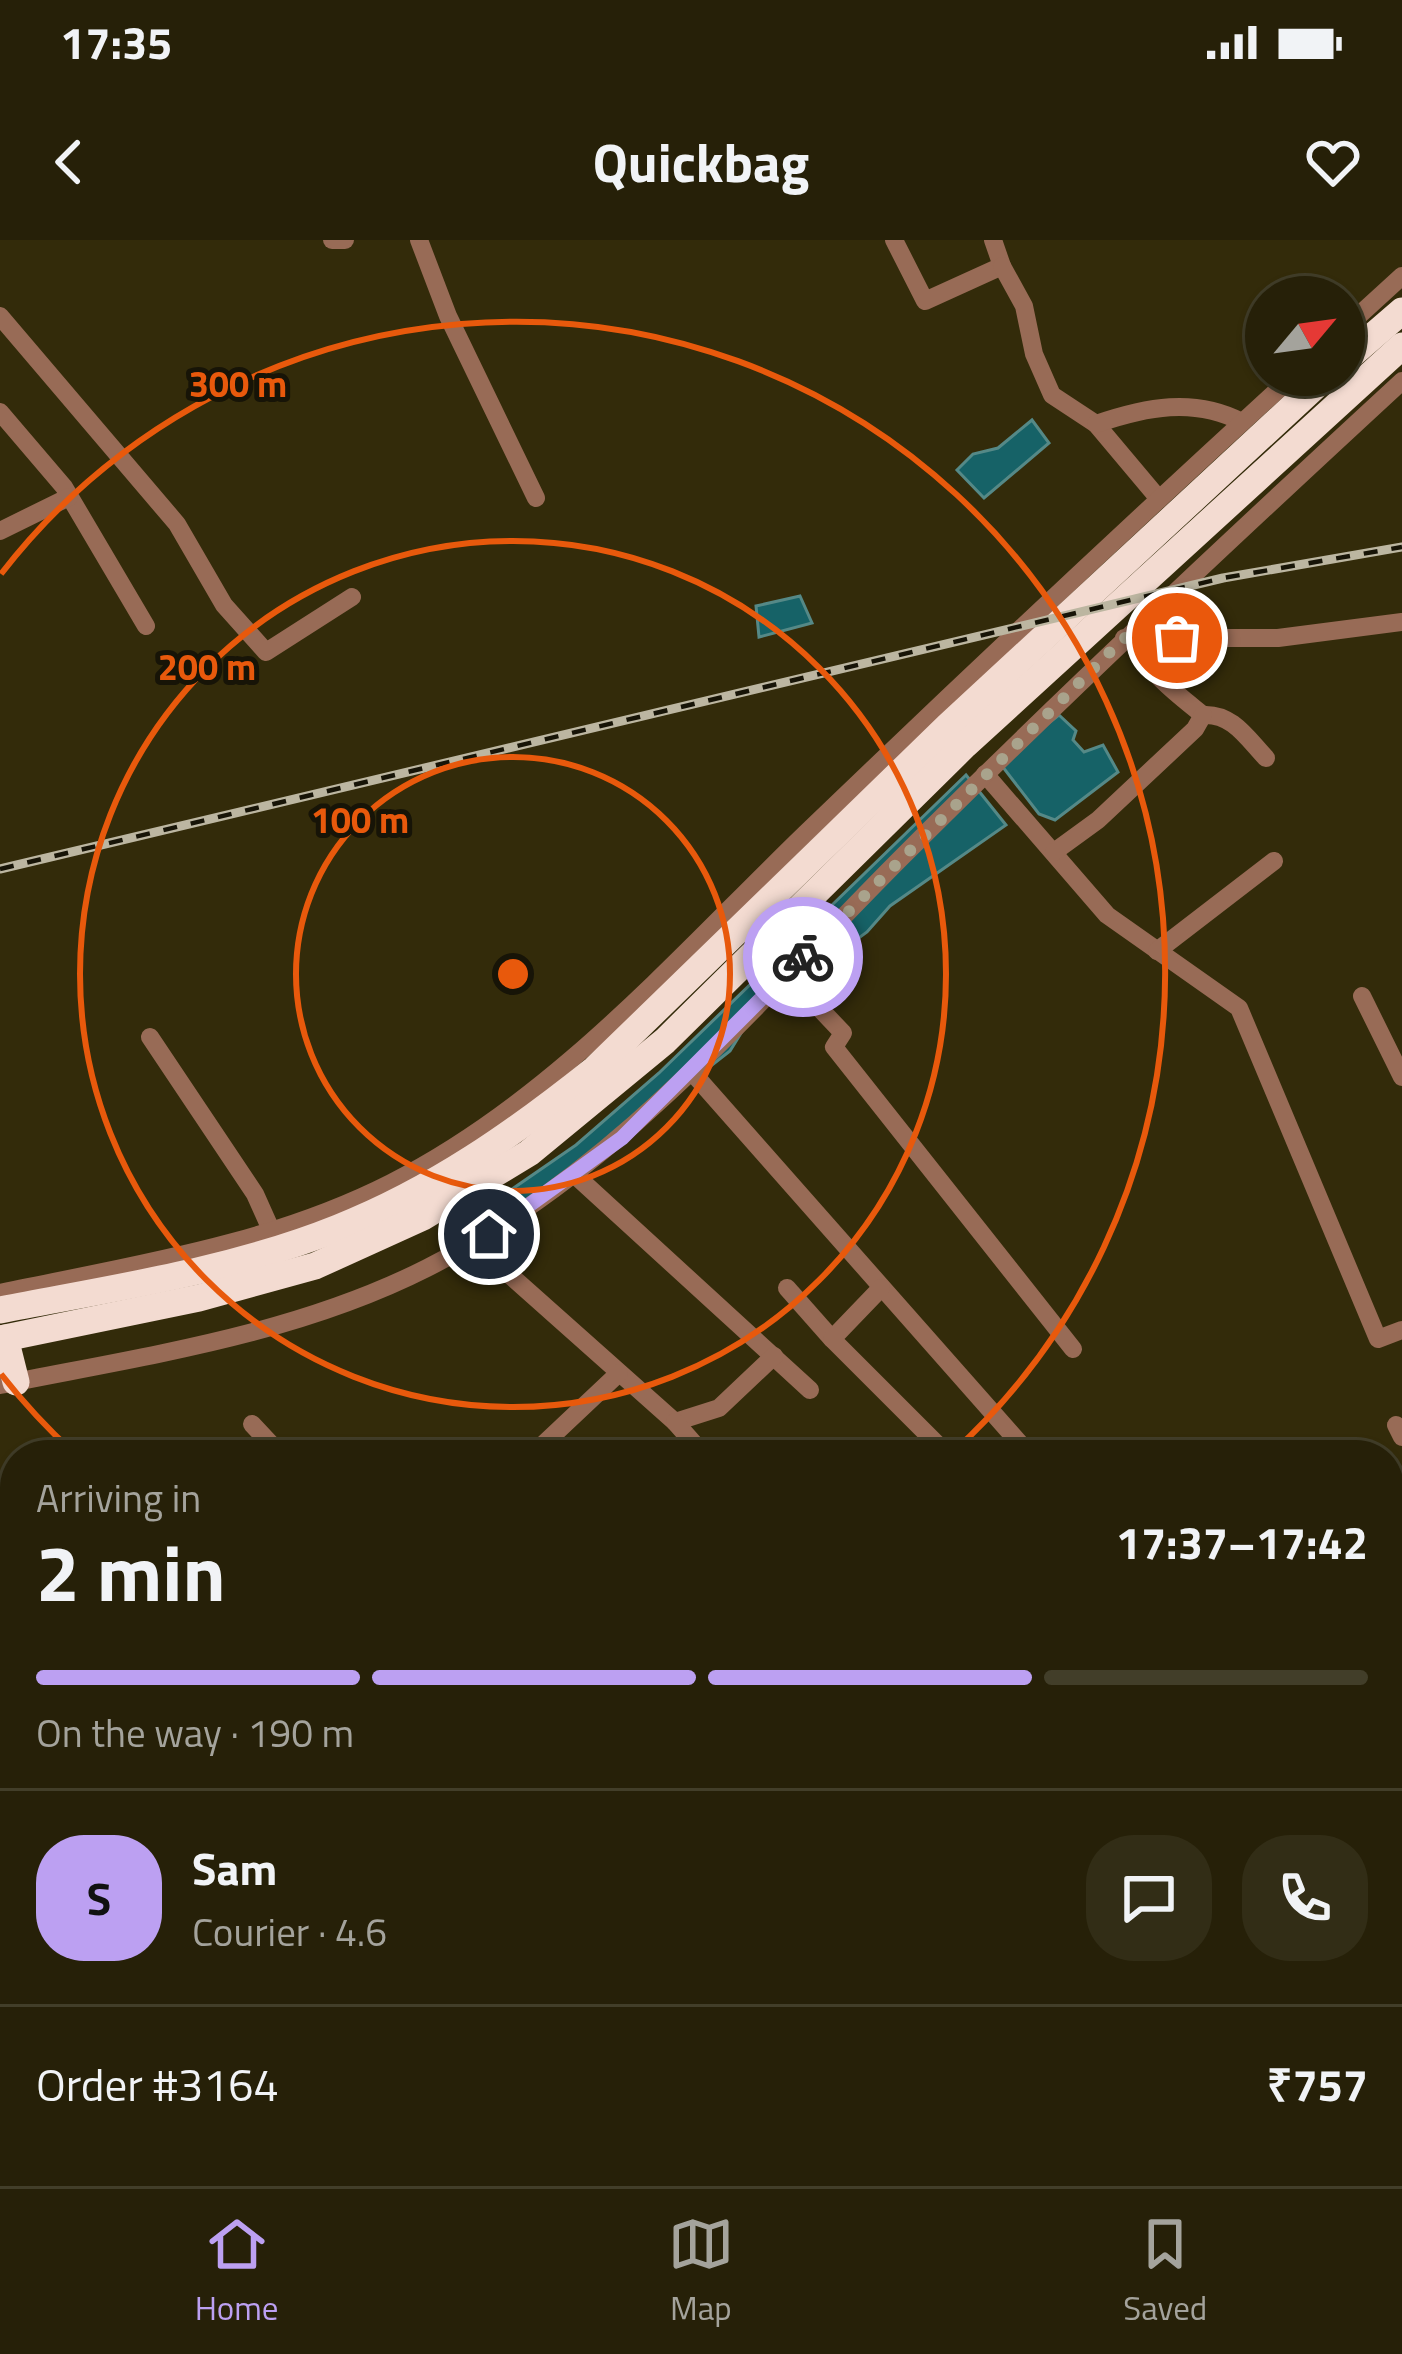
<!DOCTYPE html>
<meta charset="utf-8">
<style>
:root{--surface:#262008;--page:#322d16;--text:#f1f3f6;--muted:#a4a39c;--line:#423e29;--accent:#bca0f2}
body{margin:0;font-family:"Titillium Web",sans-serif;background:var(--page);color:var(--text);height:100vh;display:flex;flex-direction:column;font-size:45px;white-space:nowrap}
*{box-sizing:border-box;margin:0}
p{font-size:39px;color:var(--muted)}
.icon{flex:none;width:66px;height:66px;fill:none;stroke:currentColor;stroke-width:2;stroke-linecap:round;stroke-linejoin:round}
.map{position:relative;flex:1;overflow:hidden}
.panel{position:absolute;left:0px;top:1200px;width:1404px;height:747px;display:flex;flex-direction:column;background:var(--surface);border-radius:48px 48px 0 0;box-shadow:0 3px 9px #0004,0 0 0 3px var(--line)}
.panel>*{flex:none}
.needle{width:78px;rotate:61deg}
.tools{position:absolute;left:1245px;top:36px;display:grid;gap:24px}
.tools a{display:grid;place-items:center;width:120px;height:120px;border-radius:50%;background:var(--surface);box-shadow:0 3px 9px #0004,0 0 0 3px var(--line);font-size:60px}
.pin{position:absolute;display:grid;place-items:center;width:102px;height:102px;color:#fff;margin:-51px;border:6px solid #fff;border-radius:50%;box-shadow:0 3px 12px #0007}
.courier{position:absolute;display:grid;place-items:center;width:120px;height:120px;margin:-60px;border:9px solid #bca0f2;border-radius:50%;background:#fff;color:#222;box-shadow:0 3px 15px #0007}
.headline em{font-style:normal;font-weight:700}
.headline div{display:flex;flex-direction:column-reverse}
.headline{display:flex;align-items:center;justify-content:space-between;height:204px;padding:0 36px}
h1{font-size:78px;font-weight:700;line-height:90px}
.bar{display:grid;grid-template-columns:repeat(4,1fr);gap:18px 12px;align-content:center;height:144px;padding:0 36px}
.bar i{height:15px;border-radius:9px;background:var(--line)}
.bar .selected{background:var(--accent)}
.bar p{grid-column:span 4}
.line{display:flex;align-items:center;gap:30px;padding:0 36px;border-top:3px solid var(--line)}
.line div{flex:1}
.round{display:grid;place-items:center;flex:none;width:126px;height:126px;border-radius:48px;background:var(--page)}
.status{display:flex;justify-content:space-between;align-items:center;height:84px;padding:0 60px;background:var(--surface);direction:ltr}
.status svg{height:33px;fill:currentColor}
header{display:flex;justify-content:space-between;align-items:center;height:156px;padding:0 36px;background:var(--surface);font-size:54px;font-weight:700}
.menu{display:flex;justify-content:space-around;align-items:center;height:168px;border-top:3px solid var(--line);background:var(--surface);font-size:33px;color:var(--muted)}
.menu a{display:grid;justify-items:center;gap:6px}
.menu .selected{color:var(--accent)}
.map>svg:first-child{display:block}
.water{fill:#166267;stroke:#558987;stroke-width:3}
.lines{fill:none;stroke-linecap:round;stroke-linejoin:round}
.minor{stroke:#986b56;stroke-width:18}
.highway{stroke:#f3dbd1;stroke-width:27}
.rail-casing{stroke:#bcb6a1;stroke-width:9}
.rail{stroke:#171407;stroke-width:4.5;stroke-dasharray:14;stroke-linecap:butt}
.done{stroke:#a9a38c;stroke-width:12;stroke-dasharray:0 21.6}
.route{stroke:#bca0f2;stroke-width:15}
.ring{fill:none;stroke:#e8590c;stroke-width:6}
.centre{fill:#e8590c;stroke:#171407;stroke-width:6}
.ring-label{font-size:36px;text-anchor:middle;font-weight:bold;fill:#e8590c;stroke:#171407;stroke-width:10;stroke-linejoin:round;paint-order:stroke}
</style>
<div class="status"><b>17:35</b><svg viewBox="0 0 49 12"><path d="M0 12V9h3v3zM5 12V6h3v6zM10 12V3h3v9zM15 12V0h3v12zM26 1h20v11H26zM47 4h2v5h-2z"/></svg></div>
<header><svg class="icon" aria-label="back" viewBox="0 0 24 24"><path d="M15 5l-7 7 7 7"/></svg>Quickbag<svg class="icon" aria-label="heart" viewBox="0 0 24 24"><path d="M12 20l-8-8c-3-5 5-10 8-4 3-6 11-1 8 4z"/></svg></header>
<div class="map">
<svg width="1402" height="1946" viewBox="0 0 1402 1946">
<rect width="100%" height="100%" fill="#332b0a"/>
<g class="water">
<polygon points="1032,180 1049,203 984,258 957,230 973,214 998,208"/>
<polygon points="800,356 812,383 759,397 756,366"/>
<polygon points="1059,475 1076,491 1073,500 1084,512 1103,505 1118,532 1055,580 1039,574 999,522"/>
<polygon points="966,535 1006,585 890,666 867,692 751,777 730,811 505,987 489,965 576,905 659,833"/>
</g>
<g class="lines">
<g class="minor">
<polyline points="332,0 345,0"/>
<polyline points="419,0 448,76 536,258"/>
<polyline points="894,0 925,61 1002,26 993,0"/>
<polyline points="1002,26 1024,66 1034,114 1052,155 1096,184 1159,259"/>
<polyline points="0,76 177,284 224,365 266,412 352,357"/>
<polyline points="1344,89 1402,36"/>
<polyline points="0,172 64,247 146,386"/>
<path d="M1096,184C1146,167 1194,157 1242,182"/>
<polyline points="0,291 69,257"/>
<polyline points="1124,398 1278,398 1402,382"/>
<path d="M1135,399C1145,431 1177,454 1203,475C1232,473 1247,498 1266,518"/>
<polyline points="985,534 1107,675 1239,768 1378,1099 1402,1090"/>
<polyline points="1054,612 1098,580 1195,489 1203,475"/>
<polyline points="1157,711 1274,621"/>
<polyline points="787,734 843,793 834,807 1073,1109"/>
<polyline points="1362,756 1402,837"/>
<polyline points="150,797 255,954 272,992"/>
<polyline points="692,832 1030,1215"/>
<polyline points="575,935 810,1150"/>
<polyline points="478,1000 511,1036 675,1182 719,1168 774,1116"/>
<polyline points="787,1048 832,1099"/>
<polyline points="881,1048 832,1099 948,1215"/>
<path d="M0,1053C133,1025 269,1005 391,943C553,861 676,719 805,594C966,439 1129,286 1294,135"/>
<path d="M0,1145C144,1116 295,1095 427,1028C618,931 754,765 903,616C1066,453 1233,297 1402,141"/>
<polyline points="675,1182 704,1215"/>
<polyline points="252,1184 281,1215"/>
<polyline points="1396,1185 1402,1197"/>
<polyline points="532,1215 619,1133"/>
<polyline points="0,1508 15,1519"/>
<polyline points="1389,1652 1402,1676"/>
<polyline points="1389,1816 1402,1816"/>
<polyline points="1389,1886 1402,1913"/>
<polyline points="117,1932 129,1946"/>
<polyline points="1194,1932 1203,1946"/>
<polyline points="1294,1932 1302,1946"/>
<polyline points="330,1946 349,1932"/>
<polyline points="559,1946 579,1932"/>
</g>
<g class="highway">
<polyline points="1344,121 1402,71"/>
<path d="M0,1070C113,1048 231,1031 338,988C434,950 515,893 595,829L947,487L1327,135"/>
<polyline points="5,1098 16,1142"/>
<polyline points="0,1099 199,1058 315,1026 423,977 529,913 665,801 965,505 1402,106"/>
</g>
<defs>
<polyline id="rail" points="0,629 1223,338 1402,307"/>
</defs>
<use href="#rail" class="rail-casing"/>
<use href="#rail" class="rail"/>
</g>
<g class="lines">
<polyline class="done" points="803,717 1124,398 1177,398"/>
<polyline class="route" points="489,994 622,898 803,717"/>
</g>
<g class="ring">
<circle cx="513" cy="734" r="217"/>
<circle cx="513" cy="734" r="433"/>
<path d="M74 1213A650 650 0 0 1 1 1134M1 334A650 650 0 1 1 952 1213"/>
</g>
<circle cx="513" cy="734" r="18" class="centre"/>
<g class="ring-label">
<text x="238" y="157">300 m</text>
<text x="207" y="440">200 m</text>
<text x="360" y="593">100 m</text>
</g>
</svg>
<div class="tools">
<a><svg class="needle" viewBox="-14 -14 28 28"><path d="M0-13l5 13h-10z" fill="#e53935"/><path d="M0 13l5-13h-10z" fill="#a4a39c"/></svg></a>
</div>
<div class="pin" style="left:1177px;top:398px;background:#ea580c"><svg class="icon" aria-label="bag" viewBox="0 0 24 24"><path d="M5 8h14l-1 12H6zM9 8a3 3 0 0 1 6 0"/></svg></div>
<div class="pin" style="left:489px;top:994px;background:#1f2937"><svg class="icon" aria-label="home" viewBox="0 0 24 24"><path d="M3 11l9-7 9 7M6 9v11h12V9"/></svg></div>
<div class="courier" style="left:803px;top:717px"><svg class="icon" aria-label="bike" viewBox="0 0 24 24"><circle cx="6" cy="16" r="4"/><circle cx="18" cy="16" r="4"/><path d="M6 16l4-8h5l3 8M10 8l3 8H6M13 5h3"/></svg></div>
<section class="panel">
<div class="headline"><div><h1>2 min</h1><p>Arriving in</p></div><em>17:37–17:42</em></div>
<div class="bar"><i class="selected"></i><i class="selected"></i><i class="selected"></i><i></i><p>On the way · 190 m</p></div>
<div class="line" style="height:216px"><b class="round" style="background:var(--accent);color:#111">S</b><div><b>Sam</b><p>Courier · 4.6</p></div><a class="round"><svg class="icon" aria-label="chat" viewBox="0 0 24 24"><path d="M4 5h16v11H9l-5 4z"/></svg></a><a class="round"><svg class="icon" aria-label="phone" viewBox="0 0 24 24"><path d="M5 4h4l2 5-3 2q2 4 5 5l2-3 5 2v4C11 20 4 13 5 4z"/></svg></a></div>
<div class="line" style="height:156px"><div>Order #3164</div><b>₹757</b></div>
</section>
</div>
<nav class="menu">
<a class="selected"><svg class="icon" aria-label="home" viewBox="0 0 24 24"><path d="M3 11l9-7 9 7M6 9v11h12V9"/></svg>Home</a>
<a><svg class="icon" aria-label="map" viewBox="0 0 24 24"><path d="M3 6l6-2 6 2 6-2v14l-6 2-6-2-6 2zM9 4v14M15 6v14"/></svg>Map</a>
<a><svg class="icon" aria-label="saved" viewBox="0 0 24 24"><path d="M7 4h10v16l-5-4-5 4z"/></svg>Saved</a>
</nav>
